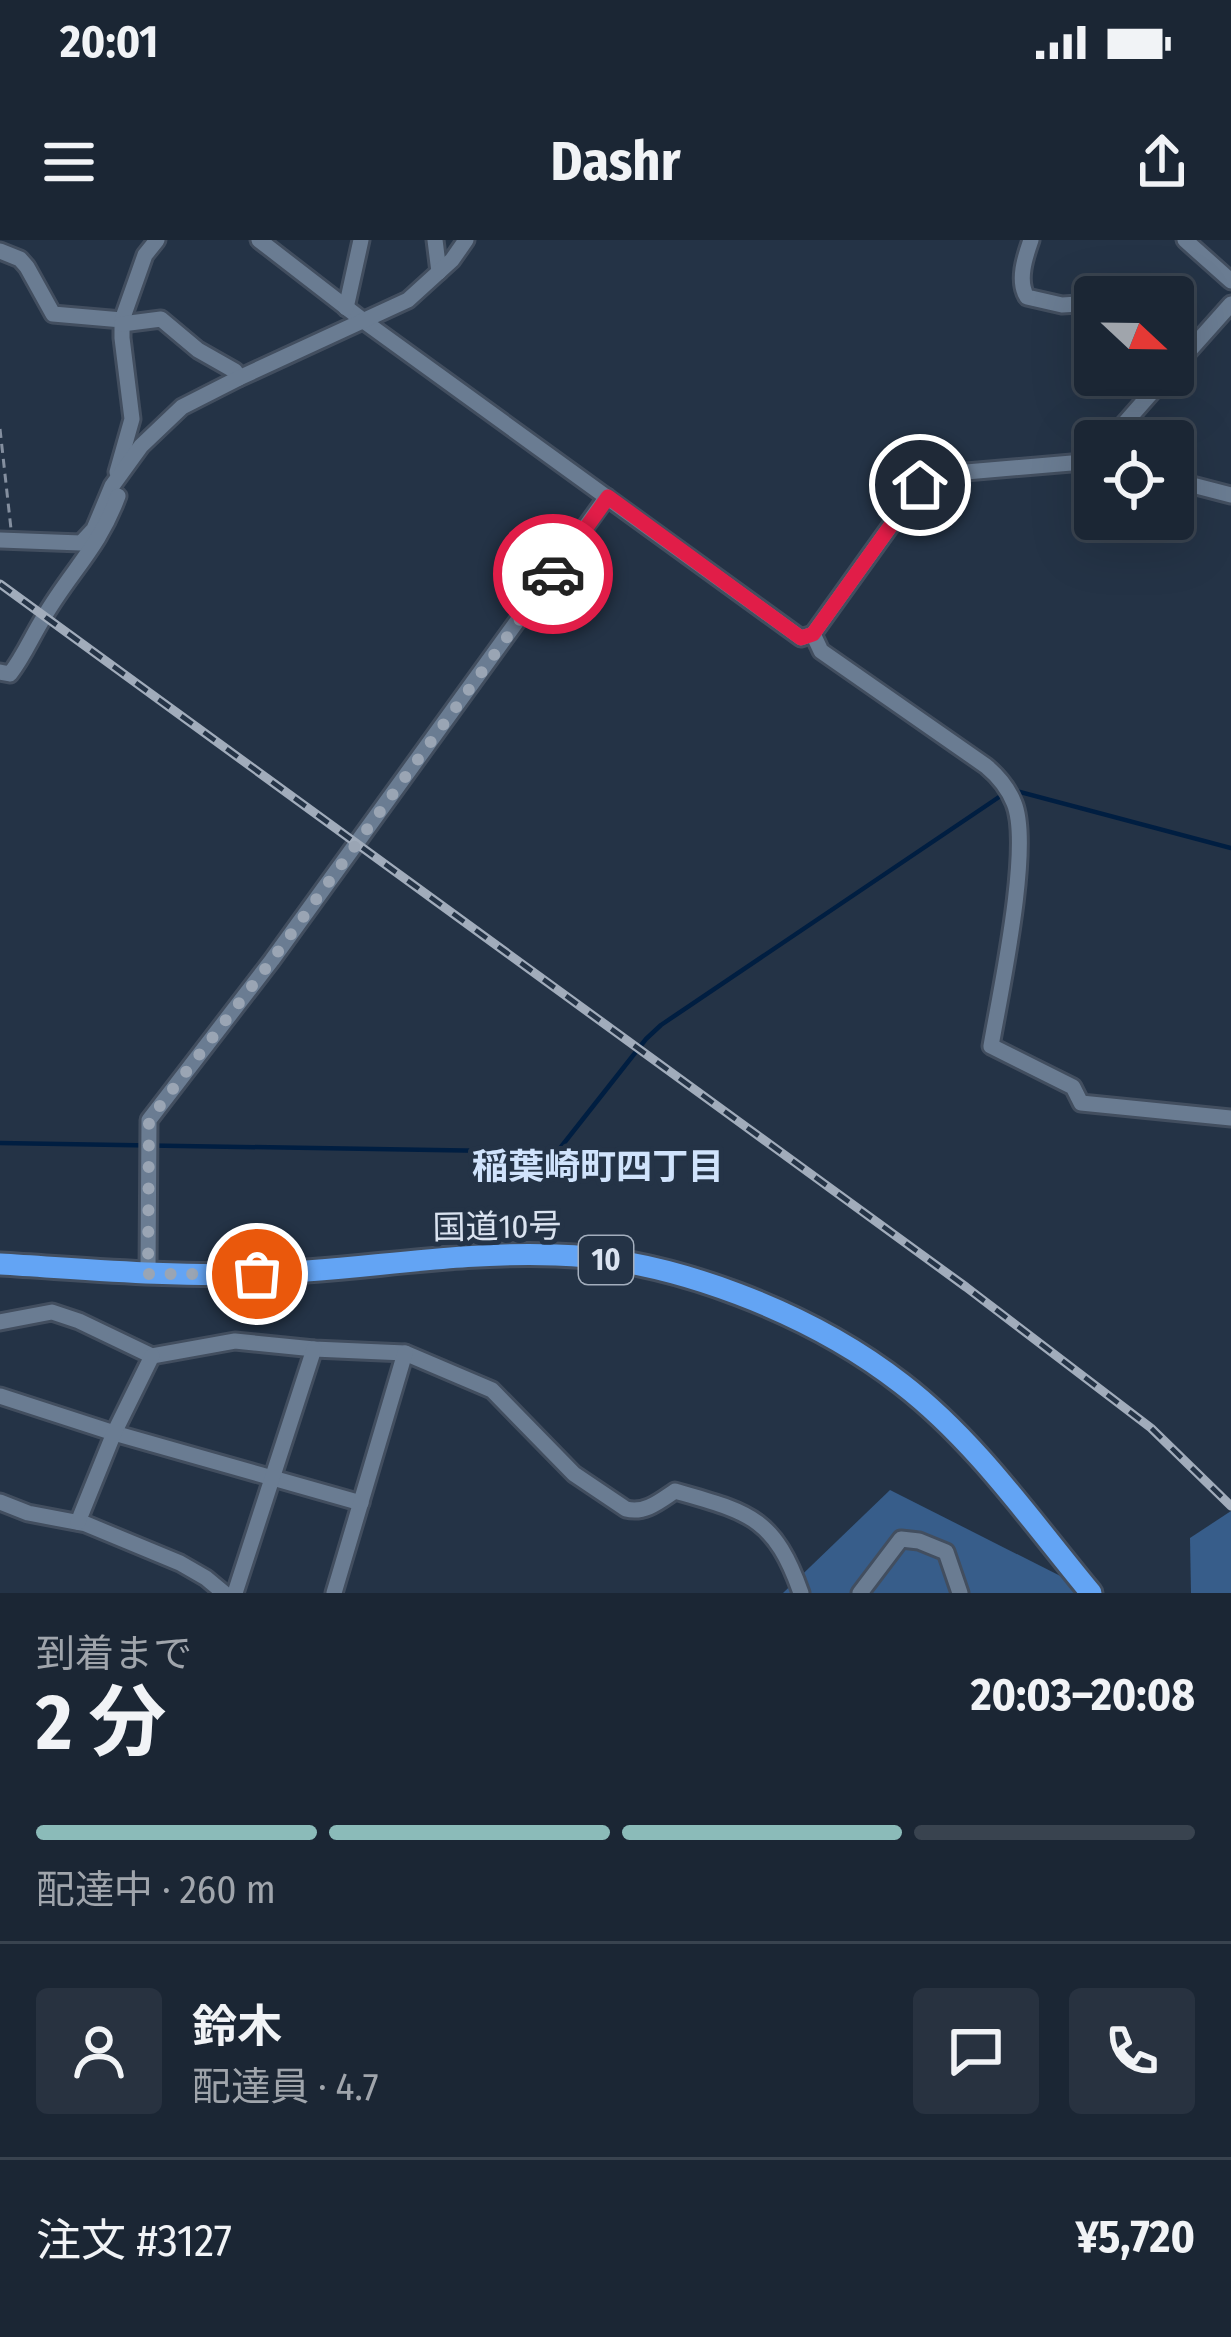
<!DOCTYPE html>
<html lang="ja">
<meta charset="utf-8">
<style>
:root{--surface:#1b2634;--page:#283240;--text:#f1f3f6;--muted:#a0a5ac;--line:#39434f;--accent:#8bbbb9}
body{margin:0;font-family:"Fira Sans Condensed","Noto Sans JP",sans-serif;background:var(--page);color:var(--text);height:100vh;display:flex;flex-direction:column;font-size:45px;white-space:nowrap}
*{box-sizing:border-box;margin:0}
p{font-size:39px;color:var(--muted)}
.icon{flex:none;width:66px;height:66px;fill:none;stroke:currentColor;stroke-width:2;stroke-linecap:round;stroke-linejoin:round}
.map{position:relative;height:1353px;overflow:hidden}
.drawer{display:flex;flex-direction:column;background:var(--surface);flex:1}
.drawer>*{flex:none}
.needle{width:78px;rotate:112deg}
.buttons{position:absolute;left:1074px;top:36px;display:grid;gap:24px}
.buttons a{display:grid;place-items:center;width:120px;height:120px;border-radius:12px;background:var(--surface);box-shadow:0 12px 48px #0002,0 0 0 3px var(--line);font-size:60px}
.pin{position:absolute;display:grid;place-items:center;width:102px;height:102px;color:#fff;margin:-51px;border:6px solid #fff;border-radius:50%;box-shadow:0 3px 12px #0007}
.courier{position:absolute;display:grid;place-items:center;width:120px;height:120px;margin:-60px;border:9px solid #e11d48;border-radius:50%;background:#fff;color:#222;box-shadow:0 3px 15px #0007}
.headline em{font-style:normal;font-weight:700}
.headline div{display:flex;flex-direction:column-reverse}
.headline{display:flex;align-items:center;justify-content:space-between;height:204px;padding:0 36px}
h1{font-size:78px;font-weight:700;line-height:90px}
.bar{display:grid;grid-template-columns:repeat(4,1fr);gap:18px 12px;align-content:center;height:144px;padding:0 36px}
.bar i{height:15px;border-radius:9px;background:var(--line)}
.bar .selected{background:var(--accent)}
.bar p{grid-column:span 4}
.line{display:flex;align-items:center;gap:30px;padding:0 36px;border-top:3px solid var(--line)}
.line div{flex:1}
.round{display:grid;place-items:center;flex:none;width:126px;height:126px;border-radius:12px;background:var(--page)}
.status{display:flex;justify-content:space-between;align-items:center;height:84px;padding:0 60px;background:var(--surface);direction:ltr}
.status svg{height:33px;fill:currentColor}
header{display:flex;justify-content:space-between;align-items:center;height:156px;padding:0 36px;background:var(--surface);font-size:54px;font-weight:700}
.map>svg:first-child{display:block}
.green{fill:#375d8a}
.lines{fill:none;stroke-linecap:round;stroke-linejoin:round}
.stream{stroke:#001e41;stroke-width:4.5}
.minor-casing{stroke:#424e5f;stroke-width:21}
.highway-casing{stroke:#424e5f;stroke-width:27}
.path{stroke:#848f9f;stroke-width:3;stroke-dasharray:9 6;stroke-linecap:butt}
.minor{stroke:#6a7c92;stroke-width:15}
.highway{stroke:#63a4f4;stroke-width:21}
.rail-casing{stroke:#a1acbb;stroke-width:9}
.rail{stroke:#243346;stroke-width:4.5;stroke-dasharray:14;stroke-linecap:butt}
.done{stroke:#9aa5b4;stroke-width:12;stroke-dasharray:0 21.6}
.route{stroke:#e11d48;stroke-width:15}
.labels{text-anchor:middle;stroke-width:10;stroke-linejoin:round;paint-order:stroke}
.shield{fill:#243346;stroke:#a3aebd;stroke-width:3}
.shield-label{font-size:30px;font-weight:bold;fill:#dae3f0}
.street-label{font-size:33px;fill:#dae3f0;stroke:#243346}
.neighbourhood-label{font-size:36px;font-weight:bold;fill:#d0e3fc;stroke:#243346}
</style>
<div class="status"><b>20:01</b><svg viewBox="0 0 49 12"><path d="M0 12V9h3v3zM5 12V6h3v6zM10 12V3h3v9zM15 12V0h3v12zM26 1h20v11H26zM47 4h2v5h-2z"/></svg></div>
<header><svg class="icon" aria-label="menu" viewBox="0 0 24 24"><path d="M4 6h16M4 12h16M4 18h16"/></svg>Dashr<svg class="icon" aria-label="share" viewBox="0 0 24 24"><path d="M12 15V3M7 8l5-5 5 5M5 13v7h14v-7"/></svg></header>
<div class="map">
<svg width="1231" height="1353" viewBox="0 0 1231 1353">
<rect width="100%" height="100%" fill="#243346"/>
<g class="green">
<polygon points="890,1250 1094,1353 783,1353"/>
<polygon points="1231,1271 1231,1353 1191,1353 1190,1298"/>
</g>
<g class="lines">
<g class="stream">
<polyline points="1016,551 1231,608"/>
<polyline points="0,903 557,912 646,799 661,785 1005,553"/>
</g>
<defs>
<g id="minor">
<polyline points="259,0 365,82 801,398 813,394"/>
<polyline points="435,0 439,32"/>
<path d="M1031,0C1025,17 1017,41 1027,57L1062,65L1095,63"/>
<polyline points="1185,0 1231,41"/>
<polyline points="0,11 20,19 27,27 53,74 122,80 122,98 132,179 117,232"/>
<polyline points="346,68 361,0"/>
<polyline points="122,80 145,15 157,0"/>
<polyline points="122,84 161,79 198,110 235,131 239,138"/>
<polyline points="1173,129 1231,64"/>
<polyline points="1109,201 1167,135"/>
<polyline points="1173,240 1231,255"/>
<polyline points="0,300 81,303 94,289 112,246 141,206 182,167 239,138 408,60 452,20 466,0"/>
<path d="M813,394L821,411L986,526C998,536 1008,548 1014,563C1032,606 1000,754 991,806L1073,847L1081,863L1231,878"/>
<polyline points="813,394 920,245 943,234 1095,221"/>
<path d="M0,432L10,434C24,416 32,396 44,377C70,332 99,308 118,256"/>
<polyline points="148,1033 149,880 272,720 607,257"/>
<path d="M0,1082L52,1072L79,1081L152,1116L235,1101L314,1109L405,1113L492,1150L574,1234L626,1269C645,1274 660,1261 675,1251C748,1272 774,1276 801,1353"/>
<polyline points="0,1156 114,1193 361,1263"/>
<polyline points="0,1262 28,1273 86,1284 180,1323 206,1338 224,1353"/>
<polyline points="78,1282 114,1193 152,1116"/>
<polyline points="235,1353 314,1109"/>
<polyline points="334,1353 405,1113"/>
<polyline points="860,1353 901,1299 919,1301 946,1312 960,1353"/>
</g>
<path id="highway" d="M0,1024C85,1029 170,1037 255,1034C355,1031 455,1011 556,1015C671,1018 811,1073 902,1144C976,1201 1032,1282 1091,1353"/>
</defs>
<use href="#minor" class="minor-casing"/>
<use href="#highway" class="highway-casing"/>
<polyline class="path" points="0,189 11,289"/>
<use href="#minor" class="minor"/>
<use href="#highway" class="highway"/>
<defs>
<polyline id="rail" points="0,344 966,1047 1151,1188 1231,1266"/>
</defs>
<use href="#rail" class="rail-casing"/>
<use href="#rail" class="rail"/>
</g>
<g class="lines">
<polyline class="done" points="257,1034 148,1034 149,880 272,720 553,334"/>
<polyline class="route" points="553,334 608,257 801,398 813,394 920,245"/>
</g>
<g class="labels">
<rect class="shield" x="579" y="996" width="54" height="48" rx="9"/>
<g class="shield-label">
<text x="606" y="1030">10</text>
</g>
<g class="street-label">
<text transform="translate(497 986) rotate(-1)" y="12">国道10号</text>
</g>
<g class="neighbourhood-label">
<text x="598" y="939">稲葉崎町四丁目</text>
</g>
</g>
</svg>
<div class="buttons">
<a><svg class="needle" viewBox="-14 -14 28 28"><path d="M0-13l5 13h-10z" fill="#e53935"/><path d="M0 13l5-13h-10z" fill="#a0a5ac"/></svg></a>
<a><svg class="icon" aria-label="locate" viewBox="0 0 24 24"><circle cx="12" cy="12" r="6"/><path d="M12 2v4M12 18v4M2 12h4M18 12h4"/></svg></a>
</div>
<div class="pin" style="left:257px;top:1034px;background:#ea580c"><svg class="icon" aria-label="bag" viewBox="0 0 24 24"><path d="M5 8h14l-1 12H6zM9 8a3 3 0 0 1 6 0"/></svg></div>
<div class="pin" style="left:920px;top:245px;background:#1f2937"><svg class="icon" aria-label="home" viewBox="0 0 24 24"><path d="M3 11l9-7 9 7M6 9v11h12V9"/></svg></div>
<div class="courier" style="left:553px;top:334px"><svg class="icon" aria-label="car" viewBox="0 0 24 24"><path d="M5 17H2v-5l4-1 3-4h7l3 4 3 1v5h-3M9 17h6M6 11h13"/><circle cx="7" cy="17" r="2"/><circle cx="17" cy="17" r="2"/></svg></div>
</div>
<section class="drawer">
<div class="headline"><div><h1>2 分</h1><p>到着まで</p></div><em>20:03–20:08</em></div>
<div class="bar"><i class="selected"></i><i class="selected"></i><i class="selected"></i><i></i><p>配達中 · 260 m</p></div>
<div class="line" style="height:216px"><a class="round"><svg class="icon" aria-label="person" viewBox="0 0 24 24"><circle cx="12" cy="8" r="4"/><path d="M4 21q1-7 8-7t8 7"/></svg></a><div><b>鈴木</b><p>配達員 · 4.7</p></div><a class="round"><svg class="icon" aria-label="chat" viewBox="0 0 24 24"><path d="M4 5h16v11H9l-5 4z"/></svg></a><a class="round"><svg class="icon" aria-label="phone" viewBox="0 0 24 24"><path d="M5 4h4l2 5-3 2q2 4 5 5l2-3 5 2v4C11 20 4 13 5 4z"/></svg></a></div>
<div class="line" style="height:156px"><div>注文 #3127</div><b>¥5,720</b></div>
</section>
